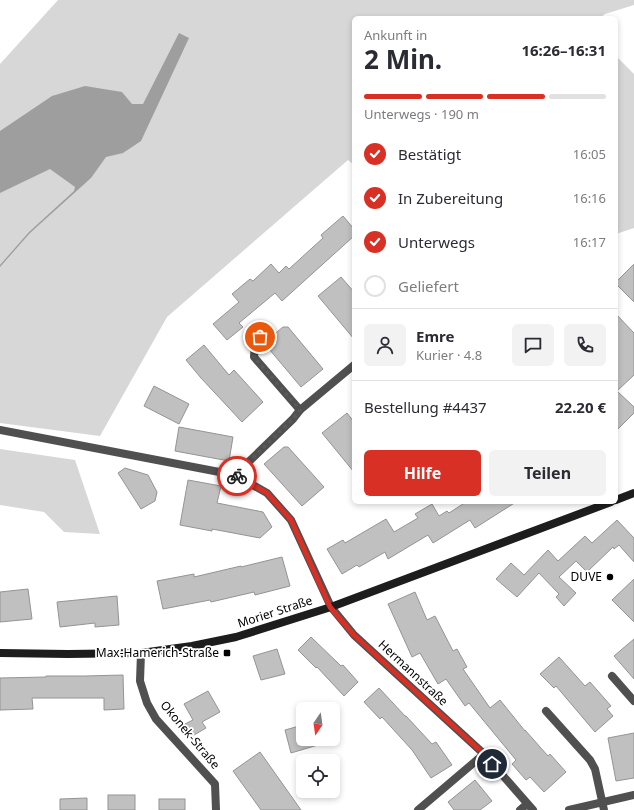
<!DOCTYPE html>
<html lang="de">
<meta charset="utf-8">
<style>
:root{--surface:#fff;--page:#f2f2f3;--text:#2b2b33;--muted:#7c7c81;--line:#e1e1e2;--accent:#d93025}
body{margin:0;font-family:"Noto Sans",sans-serif;background:var(--page);color:var(--text);height:100vh;display:flex;flex-direction:column;font-size:15px;white-space:nowrap}
*{box-sizing:border-box;margin:0}
p{font-size:13px;color:var(--muted)}
.icon{flex:none;width:22px;height:22px;fill:none;stroke:currentColor;stroke-width:2;stroke-linecap:round;stroke-linejoin:round}
.map{position:relative;flex:1;overflow:hidden}
.sheet{position:absolute;left:352px;top:16px;width:266px;height:488px;display:flex;flex-direction:column;background:var(--surface);border-radius:6px;box-shadow:0 2px 6px #0003}
.sheet>*{flex:none}
.needle{width:26px;rotate:193deg}
.fabs{position:absolute;left:296px;top:702px;display:grid;gap:8px}
.fabs a{display:grid;place-items:center;width:44px;height:44px;border-radius:6px;background:var(--surface);box-shadow:0 2px 6px #0003;font-size:20px}
.pin{position:absolute;display:grid;place-items:center;width:34px;height:34px;color:#fff;margin:-17px;border:2px solid #fff;border-radius:50%;box-shadow:0 1px 4px #0007}
.courier{position:absolute;display:grid;place-items:center;width:40px;height:40px;margin:-20px;border:3px solid #d93025;border-radius:50%;background:#fff;color:#222;box-shadow:0 1px 5px #0007}
.headline em{font-style:normal;font-weight:700}
.headline div{display:flex;flex-direction:column-reverse}
.headline{display:flex;align-items:center;justify-content:space-between;height:68px;padding:0 12px}
h1{font-size:26px;font-weight:700;line-height:30px}
.bar{display:grid;grid-template-columns:repeat(4,1fr);gap:6px 4px;align-content:center;height:48px;padding:0 12px}
.bar i{height:5px;border-radius:3px;background:var(--line)}
.bar .active{background:var(--accent)}
.bar p{grid-column:span 4}
.line{display:flex;align-items:center;gap:10px;padding:0 12px;border-top:1px solid var(--line)}
.line div{flex:1}
.round{display:grid;place-items:center;flex:none;width:42px;height:42px;border-radius:6px;background:var(--page)}
ol{padding:0 12px;list-style:none}
li{display:flex;align-items:center;gap:12px;height:44px}
li p{margin-inline-start:auto}
li .icon{padding:4px;border-radius:50%;background:var(--accent);color:#fff;stroke-width:4}
li:last-child{color:var(--muted)}
li i{width:22px;height:22px;border:2px solid var(--line);border-radius:50%}
.cta{display:flex;gap:8px;margin-top:auto;padding:8px 12px}
.cta a{flex:1;height:46px;border-radius:6px;background:var(--accent);color:#fff;font-size:16px;font-weight:700;line-height:46px;text-align:center}
.cta a+a{background:var(--page);color:var(--text)}
.map>svg:first-child{display:block}
.green{fill:#d7d7d7}
.water{fill:#9e9e9e}
.building{fill:#c0c0c0;stroke:#949494}
.lines{fill:none;stroke-linecap:round;stroke-linejoin:round}
.minor{stroke:#505050;stroke-width:8}
.secondary{stroke:#1d1d1d;stroke-width:8}
.done{stroke:#595959;stroke-width:4;stroke-dasharray:0 7.2}
.route{stroke:#d93025;stroke-width:5}
.poi-dot{fill:#000;stroke:#fff;stroke-width:1.5}
.labels{text-anchor:middle;stroke-width:3.5;stroke-linejoin:round;paint-order:stroke}
.poi-label{font-size:12px;fill:#000;stroke:#fff;text-anchor:end}
.street-label{font-size:12px;fill:#000;stroke:#fff}
</style>
<div class="map">
<svg width="634" height="810" viewBox="0 0 634 810">
<rect width="100%" height="100%" fill="#fff"/>
<g class="green">
<polygon points="58,0 634,0 634,5 605,14 600,18 354,18 354,165 348,160 167,317 100,436 0,423 0,64"/>
<polygon points="616,56 634,74 634,228 616,234"/>
<polygon points="0,449 75,460 100,534 64,532 44,512 0,505"/>
</g>
<polygon class="water" points="179,33 189,38 141,141 123,153 106,157 91,178 30,233 0,267 0,265 29,232 74,191 75,187 50,169 0,193 0,131 52,96 85,86 122,92 132,104 143,104"/>
<g class="building">
<polygon points="343,216 354,229 354,236 282,301 275,293 239,323 243,327 227,340 213,324 239,302 232,294 250,279 253,281 271,264 279,273 286,266 289,269 323,238 321,235"/>
<polygon points="634,264 634,302 616,284 616,282"/>
<polygon points="341,277 354,292 354,339 318,296"/>
<polygon points="616,314 634,333 634,375 617,391 634,407 634,413 616,431"/>
<polygon points="283,327 288,327 323,369 301,387 264,343"/>
<polygon points="204,345 229,375 234,370 263,402 242,422 201,378 186,360"/>
<polygon points="154,386 189,404 179,424 144,406"/>
<polygon points="347,413 354,422 354,472 322,433"/>
<polygon points="179,427 233,437 229,461 175,451"/>
<polygon points="284,447 288,447 324,487 302,506 264,464"/>
<polygon points="125,468 148,475 157,492 155,501 141,509 118,473"/>
<polygon points="188,480 221,486 217,503 263,512 272,527 260,538 212,529 212,531 180,525"/>
<polygon points="466,502 516,502 475,528 470,520 433,543 428,535 388,559 385,552 359,567 357,565 342,574 327,549 343,540 345,543 386,519 394,532 418,518 415,514 432,504 439,516 447,511 449,513"/>
<polygon points="617,520 634,538 634,562 619,545 614,549 613,547 587,572 576,561 559,577 576,593 564,606 556,597 559,594 539,573 517,597 496,579 511,563 524,575 548,550 558,561 585,536 592,543"/>
<polygon points="282,557 290,586 255,595 254,592 211,602 210,600 163,609 157,581 194,574 194,577 241,566 241,567"/>
<polygon points="634,579 634,622 612,600"/>
<polygon points="28,589 32,619 0,622 0,592"/>
<polygon points="415,592 427,620 435,616 453,651 457,649 467,667 463,669 490,708 500,700 525,731 525,730 548,756 550,754 566,772 544,792 530,777 526,780 512,764 516,760 469,703 465,706 446,679 438,684 420,653 412,657 388,604"/>
<polygon points="117,596 119,625 95,627 95,623 60,627 57,602"/>
<polygon points="311,637 341,666 343,665 358,682 344,696 317,667 316,668 298,650"/>
<polygon points="634,639 634,679 614,656"/>
<polygon points="277,649 285,674 261,680 253,656"/>
<polygon points="559,657 585,686 590,682 611,706 607,709 613,716 595,732 556,686 554,688 540,674"/>
<polygon points="123,675 124,709 104,710 104,698 32,698 33,709 0,710 0,678 46,677 46,676 85,676"/>
<polygon points="379,688 405,716 406,716 432,744 436,742 452,765 431,778 412,750 382,717 380,719 364,702"/>
<polygon points="208,691 220,712 202,722 206,728 189,738 181,726 193,720 184,704"/>
<polygon points="303,725 303,739 328,739 328,742 291,753 285,730"/>
<polygon points="634,733 634,778 616,781 608,738"/>
<polygon points="260,752 301,810 261,810 233,771"/>
<polygon points="475,780 492,801 480,810 454,810 448,802"/>
<rect x="108" y="795" width="27" height="15"/>
<polygon points="87,798 87,810 60,810 60,799"/>
<rect x="159" y="799" width="26" height="11"/>
</g>
<g class="lines">
<g class="minor">
<polyline points="264,330 255,343 254,357 300,410"/>
<polyline points="0,430 235,475 267,493 291,520 331,607 354,635 484,754 533,810"/>
<polyline points="235,475 293,419 300,410 354,365"/>
<polyline points="141,653 140,681 147,703 156,719 215,784 216,810"/>
<polyline points="612,676 634,701"/>
<polyline points="546,711 590,760 595,769 604,810"/>
<polyline points="418,810 484,754"/>
<polyline points="520,810 527,804"/>
<polyline points="569,810 634,795"/>
</g>
<g class="secondary">
<polyline points="616,500 634,493"/>
<polyline points="0,653 68,654 141,653 192,646 236,637 331,607 611,502"/>
</g>
</g>
<g class="lines">
<polyline class="done" points="237,476 235,475 293,419 300,410 254,357 255,343 260,337"/>
<polyline class="route" points="237,476 267,493 291,520 330,607 354,635 484,754 492,764"/>
</g>
<g class="poi-dot">
<circle cx="610" cy="577" r="4"/>
<rect x="223" y="649" width="8" height="8" rx="2"/>
</g>
<g class="labels">
<g class="poi-label">
<text x="602" y="581">DUVE</text>
<text x="219" y="657">Max-Hamerich-Straße</text>
</g>
<g class="street-label">
<text transform="translate(275 612) rotate(-18)" y="4">Morier Straße</text>
<text transform="translate(413 673) rotate(43)" y="4">Hermannstraße</text>
<text transform="translate(190 735) rotate(50)" y="4">Okonek-Straße</text>
</g>
</g>
</svg>
<div class="fabs">
<a><svg class="needle" viewBox="-14 -14 28 28"><path d="M0-13l5 13h-10z" fill="#e53935"/><path d="M0 13l5-13h-10z" fill="#7c7c81"/></svg></a>
<a><svg class="icon" aria-label="locate" viewBox="0 0 24 24"><circle cx="12" cy="12" r="6"/><path d="M12 2v4M12 18v4M2 12h4M18 12h4"/></svg></a>
</div>
<div class="pin" style="left:260px;top:337px;background:#ea580c"><svg class="icon" aria-label="bag" viewBox="0 0 24 24"><path d="M5 8h14l-1 12H6zM9 8a3 3 0 0 1 6 0"/></svg></div>
<div class="pin" style="left:492px;top:764px;background:#1f2937"><svg class="icon" aria-label="home" viewBox="0 0 24 24"><path d="M3 11l9-7 9 7M6 9v11h12V9"/></svg></div>
<div class="courier" style="left:237px;top:476px"><svg class="icon" aria-label="bike" viewBox="0 0 24 24"><circle cx="6" cy="16" r="4"/><circle cx="18" cy="16" r="4"/><path d="M6 16l4-8h5l3 8M10 8l3 8H6M13 5h3"/></svg></div>
<section class="sheet">
<div class="headline"><div><h1>2 Min.</h1><p>Ankunft in</p></div><em>16:26–16:31</em></div>
<div class="bar"><i class="active"></i><i class="active"></i><i class="active"></i><i></i><p>Unterwegs · 190 m</p></div>
<ol>
<li><svg class="icon" aria-label="check" viewBox="0 0 24 24"><path d="M5 12l5 5 9-10"/></svg>Bestätigt<p>16:05</p></li>
<li><svg class="icon" aria-label="check" viewBox="0 0 24 24"><path d="M5 12l5 5 9-10"/></svg>In Zubereitung<p>16:16</p></li>
<li><svg class="icon" aria-label="check" viewBox="0 0 24 24"><path d="M5 12l5 5 9-10"/></svg>Unterwegs<p>16:17</p></li>
<li><i></i>Geliefert</li>
</ol>
<div class="line" style="height:72px"><a class="round"><svg class="icon" aria-label="person" viewBox="0 0 24 24"><circle cx="12" cy="8" r="4"/><path d="M4 21q1-7 8-7t8 7"/></svg></a><div><b>Emre</b><p>Kurier · 4.8</p></div><a class="round"><svg class="icon" aria-label="chat" viewBox="0 0 24 24"><path d="M4 5h16v11H9l-5 4z"/></svg></a><a class="round"><svg class="icon" aria-label="phone" viewBox="0 0 24 24"><path d="M5 4h4l2 5-3 2q2 4 5 5l2-3 5 2v4C11 20 4 13 5 4z"/></svg></a></div>
<div class="line" style="height:52px"><div>Bestellung #4437</div><b>22.20 €</b></div>
<div class="cta"><a>Hilfe</a><a>Teilen</a></div>
</section>
</div>
